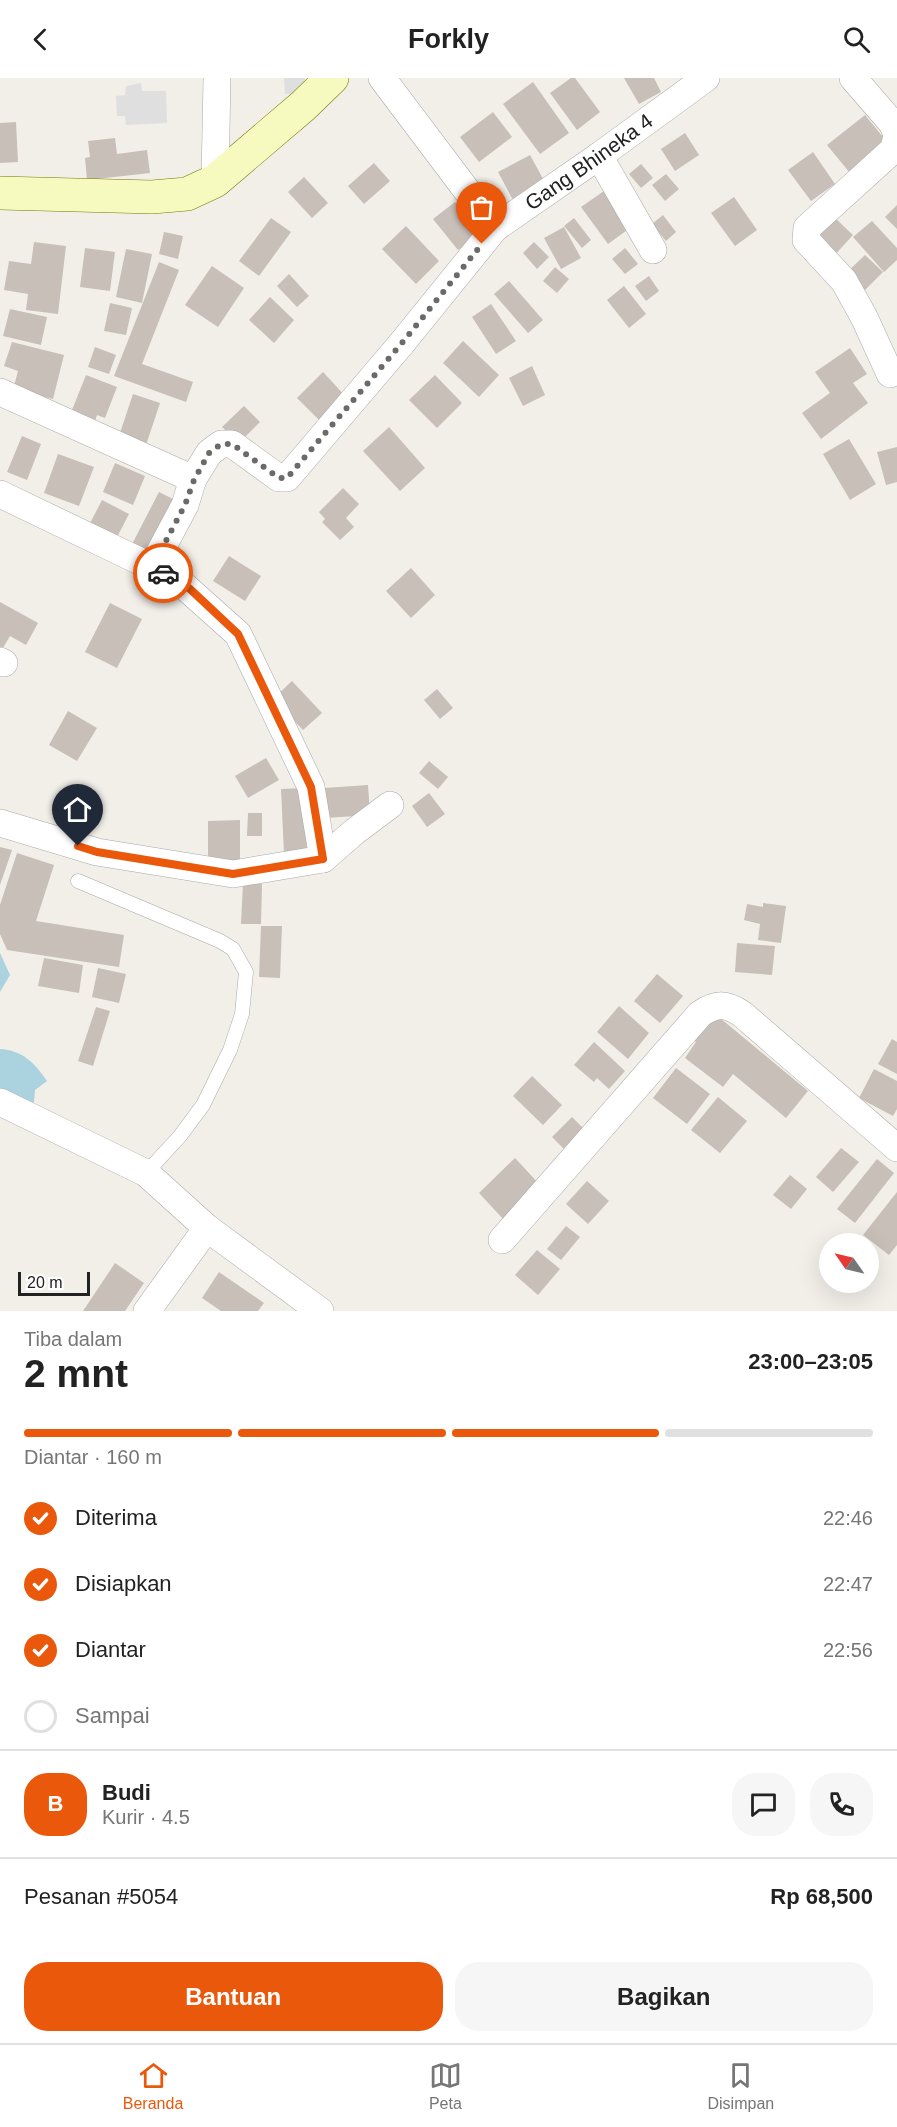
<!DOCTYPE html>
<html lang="id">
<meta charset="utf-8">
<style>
:root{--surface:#fff;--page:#f6f6f6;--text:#222;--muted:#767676;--line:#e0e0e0;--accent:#ea580c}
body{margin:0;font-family:Arial,sans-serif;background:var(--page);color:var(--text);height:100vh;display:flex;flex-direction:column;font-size:22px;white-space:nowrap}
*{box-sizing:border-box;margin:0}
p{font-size:20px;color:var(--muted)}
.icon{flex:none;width:33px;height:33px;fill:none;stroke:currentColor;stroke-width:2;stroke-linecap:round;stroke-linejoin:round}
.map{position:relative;height:1233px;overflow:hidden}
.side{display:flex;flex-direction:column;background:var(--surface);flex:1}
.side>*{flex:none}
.needle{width:39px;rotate:304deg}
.buttons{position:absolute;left:819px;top:1155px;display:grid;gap:12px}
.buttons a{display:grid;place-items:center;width:60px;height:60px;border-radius:50%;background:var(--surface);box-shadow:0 6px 24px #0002;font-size:30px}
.scale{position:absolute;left:18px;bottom:15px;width:72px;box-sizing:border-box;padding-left:6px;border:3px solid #222;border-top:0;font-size:16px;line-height:21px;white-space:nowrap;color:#222;-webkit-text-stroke:4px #fff;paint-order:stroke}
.pin{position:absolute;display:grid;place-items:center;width:51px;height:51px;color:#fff;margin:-62px -26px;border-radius:50% 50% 50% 0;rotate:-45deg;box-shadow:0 0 6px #0007}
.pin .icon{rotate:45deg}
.courier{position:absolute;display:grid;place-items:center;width:60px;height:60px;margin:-30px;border:4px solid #ea580c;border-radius:50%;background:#fff;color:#222;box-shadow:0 2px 8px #0007}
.summary em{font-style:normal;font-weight:800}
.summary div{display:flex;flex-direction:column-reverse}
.summary{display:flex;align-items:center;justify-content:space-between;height:102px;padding:0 24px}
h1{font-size:39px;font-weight:800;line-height:45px}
.bar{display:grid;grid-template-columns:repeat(4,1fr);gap:9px 6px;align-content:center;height:72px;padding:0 24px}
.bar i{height:8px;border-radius:4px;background:var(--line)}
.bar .on{background:var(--accent)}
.bar p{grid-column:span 4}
.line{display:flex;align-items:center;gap:15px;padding:0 24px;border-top:2px solid var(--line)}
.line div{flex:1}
.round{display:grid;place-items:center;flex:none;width:63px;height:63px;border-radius:24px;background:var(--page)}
ol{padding:0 24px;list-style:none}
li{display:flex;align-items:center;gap:18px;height:66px}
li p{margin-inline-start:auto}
li .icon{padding:6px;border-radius:50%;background:var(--accent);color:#fff;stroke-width:4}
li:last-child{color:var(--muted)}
li i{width:33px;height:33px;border:3px solid var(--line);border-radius:50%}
.action{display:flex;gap:12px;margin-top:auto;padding:12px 24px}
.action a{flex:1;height:69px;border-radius:24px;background:var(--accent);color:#fff;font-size:24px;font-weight:800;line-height:69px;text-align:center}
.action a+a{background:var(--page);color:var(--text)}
header{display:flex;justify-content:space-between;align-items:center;height:78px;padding:0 24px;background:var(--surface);font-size:27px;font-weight:800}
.tab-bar{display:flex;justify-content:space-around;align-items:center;height:84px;border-top:2px solid var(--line);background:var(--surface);font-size:16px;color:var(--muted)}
.tab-bar a{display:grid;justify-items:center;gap:3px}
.tab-bar .on{color:var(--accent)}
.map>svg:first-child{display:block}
.residential{fill:#e0dfdf}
.water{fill:#aad3df}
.building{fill:#c7bfb8}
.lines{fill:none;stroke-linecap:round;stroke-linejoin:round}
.lane-casing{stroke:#a9a9a9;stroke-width:15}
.street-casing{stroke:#a9a9a9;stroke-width:28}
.secondary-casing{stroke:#707d05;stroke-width:34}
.lane{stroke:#fff;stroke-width:14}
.street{stroke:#fff;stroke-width:27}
.secondary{stroke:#f7fabf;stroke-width:33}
.done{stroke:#6b6a68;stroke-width:6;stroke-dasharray:0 10.8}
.route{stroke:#ea580c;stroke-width:8}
.labels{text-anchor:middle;stroke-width:4.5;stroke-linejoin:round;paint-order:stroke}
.street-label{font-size:21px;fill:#222;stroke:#fff}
</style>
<header><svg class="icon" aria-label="back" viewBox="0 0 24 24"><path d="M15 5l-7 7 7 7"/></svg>Forkly<svg class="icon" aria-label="search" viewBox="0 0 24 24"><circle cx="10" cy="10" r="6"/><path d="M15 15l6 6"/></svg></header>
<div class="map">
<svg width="897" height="1233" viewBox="0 0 897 1233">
<rect width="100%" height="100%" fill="#f2efe9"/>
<g class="residential">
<polygon points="284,0 305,0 307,15 285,16"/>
<polygon points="141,5 142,13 166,13 167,45 126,47 125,38 117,38 116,18 125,17 126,8"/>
</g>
<g class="water">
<polygon points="0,875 10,897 0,914"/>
<path d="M0,971C22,972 35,985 47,1003L35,1012L34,1024L24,1028L0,1016Z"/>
</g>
<g class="building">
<polygon points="571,0 575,0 600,34 577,52 550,15"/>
<polygon points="624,0 654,0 661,14 639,26"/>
<polygon points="533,4 569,55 540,76 503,26"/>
<polygon points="493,34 512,59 479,84 460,59"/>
<polygon points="865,37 887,64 850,95 827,67"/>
<polygon points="16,44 18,84 0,85 0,45"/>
<polygon points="685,55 699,77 675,93 661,71"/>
<polygon points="115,60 117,76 147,72 150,95 87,102 85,80 90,79 88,63"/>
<polygon points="813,74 835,106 811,123 788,92"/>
<polygon points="530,77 547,108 515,126 498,94"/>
<polygon points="374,85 390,103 364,126 348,108"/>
<polygon points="641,86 653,100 641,110 629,96"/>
<polygon points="666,96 679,111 665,123 652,107"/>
<polygon points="304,99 328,125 312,140 288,114"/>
<polygon points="604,113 630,150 608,166 581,129"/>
<polygon points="734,119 757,152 735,168 711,135"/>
<polygon points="455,124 480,155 458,172 433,141"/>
<polygon points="897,127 897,151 885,139"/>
<polygon points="663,137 676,154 666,163 652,146"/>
<polygon points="271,140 291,154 259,198 239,183"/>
<polygon points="574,140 591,162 582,170 564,148"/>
<polygon points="835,140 853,157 832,180 814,162"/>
<polygon points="872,143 897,170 897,182 884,194 853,159"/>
<polygon points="406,148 439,183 416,206 382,171"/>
<polygon points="564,149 581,180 561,191 544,160"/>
<polygon points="164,154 183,158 178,181 159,176"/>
<polygon points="34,164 66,168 58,236 26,232 28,216 4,212 9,183 31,186"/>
<polygon points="534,164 549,179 537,191 523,175"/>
<polygon points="85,170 115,174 110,213 80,209"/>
<polygon points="625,170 638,186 625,196 612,181"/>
<polygon points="126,171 152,176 142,225 116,219"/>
<polygon points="865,177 883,194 859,218 841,200"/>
<polygon points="159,184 179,192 142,286 193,304 186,324 114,298"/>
<polygon points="212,188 244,210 218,249 185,227"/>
<polygon points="555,189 569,201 557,215 543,203"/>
<polygon points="289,196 309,218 297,229 277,208"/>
<polygon points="649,198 659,213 646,223 635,208"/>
<polygon points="509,203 543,242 528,255 494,216"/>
<polygon points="624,208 646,236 629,250 607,222"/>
<polygon points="270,219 294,242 274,265 249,242"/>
<polygon points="110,225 132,230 126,257 104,253"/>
<polygon points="491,226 516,263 496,276 472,239"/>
<polygon points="10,231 47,239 41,267 3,258"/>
<polygon points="463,263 499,297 479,319 443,285"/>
<polygon points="12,264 64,277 53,321 13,312 18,293 4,288"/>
<polygon points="95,269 116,277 109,296 88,289"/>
<polygon points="850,270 867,296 853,305 868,325 821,361 802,335 830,315 815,294"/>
<polygon points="532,288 545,317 523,328 509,300"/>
<polygon points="323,294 347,320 322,345 297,320"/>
<polygon points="86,297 117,309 105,340 97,337 94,346 70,337"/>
<polygon points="435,297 462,325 437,350 409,322"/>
<polygon points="133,316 160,325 146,367 119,358"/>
<polygon points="244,328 260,344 239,365 222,349"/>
<polygon points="389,349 425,390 400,413 363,373"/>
<polygon points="22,358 41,366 27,402 7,394"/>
<polygon points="849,361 876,406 850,422 823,376"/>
<polygon points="897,369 897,404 886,407 877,374"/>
<polygon points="58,376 94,389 79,428 44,415"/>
<polygon points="115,385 145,398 133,427 103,414"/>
<polygon points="343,410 359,426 346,440 354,449 340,462 322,444 325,441 319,434"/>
<polygon points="159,414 177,423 147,481 129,472"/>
<polygon points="102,422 129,436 113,467 86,453"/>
<polygon points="229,478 261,498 245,523 213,503"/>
<polygon points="411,490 435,517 411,540 386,513"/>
<polygon points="0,524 38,545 26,567 10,558 0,575"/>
<polygon points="110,525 142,541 117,590 85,574"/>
<polygon points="292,603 322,635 303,652 273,621"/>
<polygon points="437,611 453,630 440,641 424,622"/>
<polygon points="68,633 97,650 77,683 49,667"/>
<polygon points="266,680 279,702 248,720 235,698"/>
<polygon points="429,683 448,699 438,711 419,695"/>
<polygon points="368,707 370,737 326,740 324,710"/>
<polygon points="304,710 307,774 284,776 281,711"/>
<polygon points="429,715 445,736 427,749 412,728"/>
<polygon points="248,735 262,735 262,758 247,758"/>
<polygon points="240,742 240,784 208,784 208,743"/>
<polygon points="0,769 12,772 0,807"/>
<polygon points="17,775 54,787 36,843 124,857 119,889 7,872 0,856 0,827"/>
<polygon points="243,805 262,806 261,846 241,846"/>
<polygon points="763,825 786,828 781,865 758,862 760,846 744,842 747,826 763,829"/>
<polygon points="261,848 282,848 280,900 259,899"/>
<polygon points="737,865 775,868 772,897 735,894"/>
<polygon points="44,880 83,887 79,915 38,908"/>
<polygon points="98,890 126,896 119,925 92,919"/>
<polygon points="657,896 683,918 660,945 634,923"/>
<polygon points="619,928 649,955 628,981 597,954"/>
<polygon points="96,929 110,933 93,988 78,983"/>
<polygon points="714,935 808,1013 786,1040 733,996 723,1009 685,980 696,964 692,961"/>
<polygon points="892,961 897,964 897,996 878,986"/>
<polygon points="594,964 625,993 609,1011 597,1000 594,1004 574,987"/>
<polygon points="676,990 710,1016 687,1046 653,1020"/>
<polygon points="874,991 897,1003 897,1031 893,1038 859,1020"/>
<polygon points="532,998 562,1027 543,1047 513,1018"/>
<polygon points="718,1019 747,1043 720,1075 691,1052"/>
<polygon points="572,1039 590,1057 570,1077 552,1059"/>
<polygon points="841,1070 859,1084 833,1114 816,1099"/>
<polygon points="515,1080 540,1107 504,1142 479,1115"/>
<polygon points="877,1081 894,1095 855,1145 837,1131"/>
<polygon points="790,1097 807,1111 791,1131 773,1117"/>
<polygon points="587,1103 609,1123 588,1146 566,1126"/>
<polygon points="897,1114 897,1167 889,1177 863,1157"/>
<polygon points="566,1148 580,1159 561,1182 547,1171"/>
<polygon points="537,1172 560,1191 538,1217 515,1197"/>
<polygon points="115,1185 144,1205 125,1233 83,1233"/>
<polygon points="219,1194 264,1225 258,1233 221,1233 202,1220"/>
</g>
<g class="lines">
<defs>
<polyline id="lane" points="78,803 220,863 233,871 246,894 242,936 230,972 203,1027 180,1058 146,1095"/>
<g id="street">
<polyline points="382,0 495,150"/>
<polyline points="853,0 892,45 897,56"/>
<polyline points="599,78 653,172"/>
<polyline points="215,103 217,0"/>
<polyline points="890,296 864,239 844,203 806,162 807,150 894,71 897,57"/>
<polyline points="0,314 193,401"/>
<polyline points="0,416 152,489 182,506 238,556 311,709 323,781"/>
<path id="s1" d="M152,489L185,427L193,401L209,375L221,366H232L279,400H287L402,265L495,150L599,78L706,0"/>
<polyline points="0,583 4,585"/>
<polyline points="0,745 97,774 233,796 323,781 354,754 390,727"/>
<polyline points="0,1024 146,1095 207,1150 320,1233"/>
<path d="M502,1162L700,936C716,925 726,925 742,936L897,1070"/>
<polyline points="147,1233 207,1150"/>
</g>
<polyline id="secondary" points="0,115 152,119 187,116 215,103 303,28 332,0"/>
</defs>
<use href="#lane" class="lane-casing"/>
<use href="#street" class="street-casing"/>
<use href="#secondary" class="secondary-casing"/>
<use href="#lane" class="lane"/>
<use href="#street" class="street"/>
<use href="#secondary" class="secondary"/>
</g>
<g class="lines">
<polyline class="done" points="163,495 152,489 185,427 194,402 209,375 221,366 232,366 279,400 287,400 402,265 482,166"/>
<polyline class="route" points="78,768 97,774 233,796 323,781 311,709 238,556 190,511 163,495"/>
</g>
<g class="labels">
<g class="street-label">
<text dy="7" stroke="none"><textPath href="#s1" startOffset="660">Gang Bhineka 4</textPath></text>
</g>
</g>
</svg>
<div class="buttons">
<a><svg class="needle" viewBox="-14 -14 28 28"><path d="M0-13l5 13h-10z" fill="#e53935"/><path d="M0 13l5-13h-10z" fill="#767676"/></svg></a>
</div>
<div class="scale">20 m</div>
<div class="pin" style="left:482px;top:166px;background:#ea580c"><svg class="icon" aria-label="bag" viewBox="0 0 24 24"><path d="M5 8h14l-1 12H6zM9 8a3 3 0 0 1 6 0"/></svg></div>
<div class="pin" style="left:78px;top:768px;background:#1f2937"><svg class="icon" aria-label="home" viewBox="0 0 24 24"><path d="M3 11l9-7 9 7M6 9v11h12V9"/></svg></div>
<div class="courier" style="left:163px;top:495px"><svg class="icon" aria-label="car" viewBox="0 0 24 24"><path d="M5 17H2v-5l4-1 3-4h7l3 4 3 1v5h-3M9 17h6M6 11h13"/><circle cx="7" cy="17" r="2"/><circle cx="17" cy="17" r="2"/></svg></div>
</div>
<section class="side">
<div class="summary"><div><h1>2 mnt</h1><p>Tiba dalam</p></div><em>23:00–23:05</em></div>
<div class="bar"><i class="on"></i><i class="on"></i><i class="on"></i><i></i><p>Diantar · 160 m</p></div>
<ol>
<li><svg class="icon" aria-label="check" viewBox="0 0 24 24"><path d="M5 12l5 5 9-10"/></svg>Diterima<p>22:46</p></li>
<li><svg class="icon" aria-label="check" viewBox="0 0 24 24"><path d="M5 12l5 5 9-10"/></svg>Disiapkan<p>22:47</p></li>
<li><svg class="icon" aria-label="check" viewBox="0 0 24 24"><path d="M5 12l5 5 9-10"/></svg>Diantar<p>22:56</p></li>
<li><i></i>Sampai</li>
</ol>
<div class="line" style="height:108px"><b class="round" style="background:var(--accent);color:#fff">B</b><div><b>Budi</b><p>Kurir · 4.5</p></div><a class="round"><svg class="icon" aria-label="chat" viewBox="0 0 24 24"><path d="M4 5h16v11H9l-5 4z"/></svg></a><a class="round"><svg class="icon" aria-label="phone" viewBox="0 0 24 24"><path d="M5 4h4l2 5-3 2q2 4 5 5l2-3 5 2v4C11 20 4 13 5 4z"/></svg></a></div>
<div class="line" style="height:78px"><div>Pesanan #5054</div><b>Rp 68,500</b></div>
<div class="action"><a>Bantuan</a><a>Bagikan</a></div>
</section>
<nav class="tab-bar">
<a class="on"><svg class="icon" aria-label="home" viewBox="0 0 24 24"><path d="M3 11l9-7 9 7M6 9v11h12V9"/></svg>Beranda</a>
<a><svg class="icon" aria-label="map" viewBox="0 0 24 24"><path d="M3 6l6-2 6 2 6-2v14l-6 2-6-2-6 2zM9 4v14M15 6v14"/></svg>Peta</a>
<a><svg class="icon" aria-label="saved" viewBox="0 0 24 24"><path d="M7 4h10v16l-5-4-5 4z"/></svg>Disimpan</a>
</nav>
